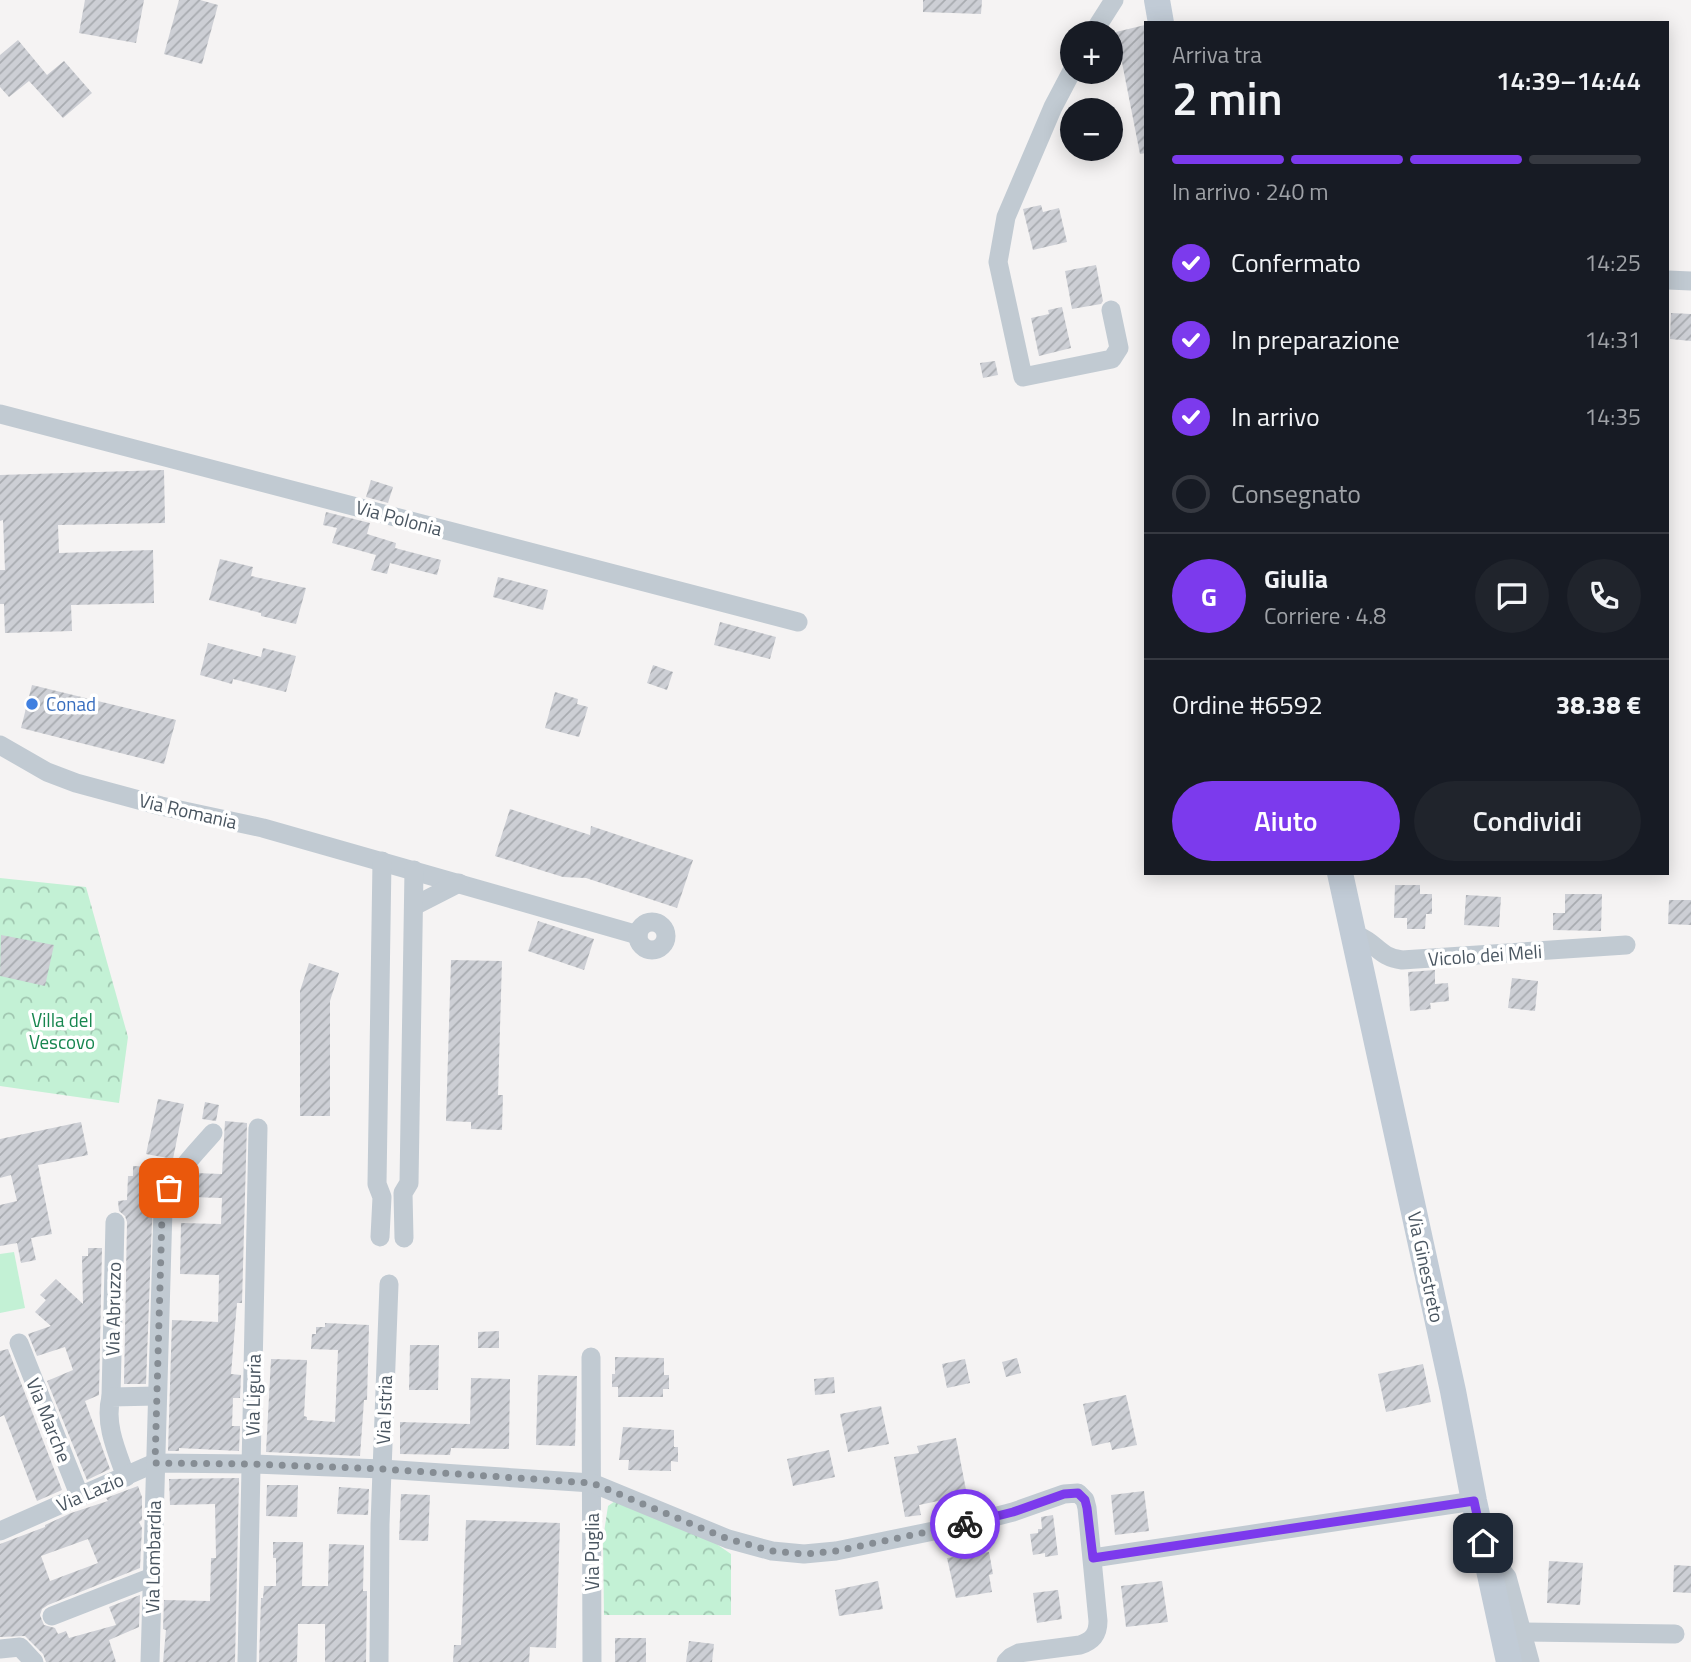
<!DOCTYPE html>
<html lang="it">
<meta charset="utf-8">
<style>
:root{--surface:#171b24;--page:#20242c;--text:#f1f3f6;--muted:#9ea1a6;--line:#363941;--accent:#7c3aed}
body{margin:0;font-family:"Titillium Web",sans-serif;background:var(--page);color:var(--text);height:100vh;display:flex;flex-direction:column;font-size:26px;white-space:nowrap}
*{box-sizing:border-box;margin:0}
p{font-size:23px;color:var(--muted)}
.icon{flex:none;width:38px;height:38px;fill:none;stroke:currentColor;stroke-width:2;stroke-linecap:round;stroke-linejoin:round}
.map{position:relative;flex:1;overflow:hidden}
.side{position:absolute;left:1144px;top:21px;width:525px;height:854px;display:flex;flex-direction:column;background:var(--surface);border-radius:0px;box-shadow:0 4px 18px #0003}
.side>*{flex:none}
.fabs{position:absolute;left:1060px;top:21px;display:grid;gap:14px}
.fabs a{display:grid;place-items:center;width:63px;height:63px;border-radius:50%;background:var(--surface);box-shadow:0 4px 18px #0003;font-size:35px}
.pin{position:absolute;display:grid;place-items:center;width:60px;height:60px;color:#fff;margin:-30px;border-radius:14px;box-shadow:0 4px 10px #0006}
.courier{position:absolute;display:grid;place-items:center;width:70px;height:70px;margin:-35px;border:5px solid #7c3aed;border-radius:50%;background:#fff;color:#222;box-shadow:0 2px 9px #0007}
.overview em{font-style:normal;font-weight:600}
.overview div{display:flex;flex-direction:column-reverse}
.overview{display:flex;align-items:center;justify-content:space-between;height:119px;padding:0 28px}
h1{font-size:46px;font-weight:600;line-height:52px}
.bar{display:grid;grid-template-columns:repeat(4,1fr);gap:10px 7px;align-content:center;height:84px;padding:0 28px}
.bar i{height:9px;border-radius:5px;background:var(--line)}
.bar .current{background:var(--accent)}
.bar p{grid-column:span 4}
.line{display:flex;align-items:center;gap:18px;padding:0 28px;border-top:2px solid var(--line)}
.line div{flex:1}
.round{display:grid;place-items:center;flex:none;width:74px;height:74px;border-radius:37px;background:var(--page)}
ol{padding:0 28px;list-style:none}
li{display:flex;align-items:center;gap:21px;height:77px}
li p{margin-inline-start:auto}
li .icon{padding:7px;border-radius:50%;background:var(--accent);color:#fff;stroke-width:4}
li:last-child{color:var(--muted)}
li i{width:38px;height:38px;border:4px solid var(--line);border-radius:50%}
.action{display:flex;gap:14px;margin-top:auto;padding:14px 28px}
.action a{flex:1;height:80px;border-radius:42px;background:var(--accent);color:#fff;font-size:28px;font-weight:600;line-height:80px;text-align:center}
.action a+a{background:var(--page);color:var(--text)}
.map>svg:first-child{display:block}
.park{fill:url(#park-crowns)}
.garden{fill:#c3f1d5}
.building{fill:url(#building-hatch);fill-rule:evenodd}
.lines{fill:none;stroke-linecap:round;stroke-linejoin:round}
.street{stroke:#c1cad2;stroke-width:19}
.secondary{stroke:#c1cbd6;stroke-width:26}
.done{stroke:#868d94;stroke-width:7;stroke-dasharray:0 12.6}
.route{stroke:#7c3aed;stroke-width:9}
.shop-dot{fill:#3f7fe0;stroke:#fff;stroke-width:2.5}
.labels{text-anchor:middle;stroke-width:7;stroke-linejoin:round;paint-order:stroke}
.street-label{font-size:19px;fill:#4a5661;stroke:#fff}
.shop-label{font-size:19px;fill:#366cbe;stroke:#fff;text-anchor:start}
.park-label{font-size:19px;fill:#17864f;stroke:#fff}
</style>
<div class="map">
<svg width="1691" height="1662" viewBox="0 0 1691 1662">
<defs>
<pattern id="park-crowns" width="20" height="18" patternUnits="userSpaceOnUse" patternTransform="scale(1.75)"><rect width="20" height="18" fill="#c3f1d5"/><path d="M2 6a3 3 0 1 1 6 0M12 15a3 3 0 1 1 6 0" fill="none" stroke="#a0c6b0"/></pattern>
<pattern id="building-hatch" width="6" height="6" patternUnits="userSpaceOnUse" patternTransform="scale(1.75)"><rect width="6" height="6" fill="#cdcfd5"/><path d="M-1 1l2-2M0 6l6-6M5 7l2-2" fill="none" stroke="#a8abb0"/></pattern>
</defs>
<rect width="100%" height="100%" fill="#f5f3f3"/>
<g class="park">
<polygon points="0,878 86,887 128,1037 119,1103 0,1086"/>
<polygon points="615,1501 715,1543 731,1554 731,1615 604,1615 603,1539 608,1506"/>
</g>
<polygon class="garden" points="14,1252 25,1308 0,1313 0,1254"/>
<g class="building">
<polygon points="85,0 144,0 136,43 79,33"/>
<polygon points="179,0 200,0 218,5 202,64 164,54"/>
<polygon points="923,0 982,0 981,14 923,12"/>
<polygon points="1145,25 1146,153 1140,154 1116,32"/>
<polygon points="18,40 47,75 64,61 92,93 63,118 29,81 9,97 0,87 0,55"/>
<polygon points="1041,205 1043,212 1059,208 1067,242 1033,250 1023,209"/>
<polygon points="1096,265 1103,301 1101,304 1072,309 1065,271"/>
<polygon points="1062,307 1071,348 1039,356 1031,318 1049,314 1048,310"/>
<polygon points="1671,313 1691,314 1691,341 1670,339"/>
<polygon points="995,361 998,375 983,378 980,363"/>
<polygon points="164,470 165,523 58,525 59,553 153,550 154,603 71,605 72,631 5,633 4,604 0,604 0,570 5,570 3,520 0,521 0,475"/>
<polygon points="371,480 393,487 388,503 366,497"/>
<polygon points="326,512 370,523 367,534 396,543 395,548 441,560 437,575 390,563 387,574 371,570 376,555 332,543 337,528 323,525"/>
<polygon points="220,559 253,567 251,576 306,588 296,624 261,616 261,613 209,600"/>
<polygon points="498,577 548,590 543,610 493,597"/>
<polygon points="720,622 776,637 770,659 714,645"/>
<polygon points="208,643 261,657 263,648 296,656 286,692 233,679 232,684 200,675"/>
<polygon points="653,665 673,672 667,690 647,683"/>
<polygon points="32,685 176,720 164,764 21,728"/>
<polygon points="555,692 578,699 577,704 588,707 579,737 545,728"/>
<polygon points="510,809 590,835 591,826 693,860 677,908 586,878 563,877 495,856"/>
<polygon points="1395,885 1420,885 1420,894 1432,894 1432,914 1426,914 1425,929 1407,929 1407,918 1394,918"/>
<polygon points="1565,894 1602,894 1601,931 1553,930 1553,913 1565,913"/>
<polygon points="1466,895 1501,897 1499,927 1464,925"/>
<polygon points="1669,900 1691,900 1691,925 1668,924"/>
<polygon points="538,921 594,939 584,970 528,951"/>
<polygon points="1,935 54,945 45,986 0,976"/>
<polygon points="451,960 502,961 498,1095 503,1095 502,1130 471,1129 471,1122 446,1121"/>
<polygon points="309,963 339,973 330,1001 330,1116 300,1116 300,991"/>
<polygon points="1435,970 1435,984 1448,983 1449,1001 1430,1003 1431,1009 1410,1011 1408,972"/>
<polygon points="1512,978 1538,981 1535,1011 1508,1008"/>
<polygon points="158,1099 184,1104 173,1159 146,1154"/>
<polygon points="205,1102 219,1105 216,1121 202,1119"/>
<polygon points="225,1121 247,1123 242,1303 237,1303 231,1374 241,1375 240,1398 233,1398 232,1426 240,1426 239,1451 179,1448 179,1451 168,1451 172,1320 218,1322 219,1275 180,1274 181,1223 221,1224 222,1198 191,1197 191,1177 194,1173 222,1174"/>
<polygon points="81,1122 88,1155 38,1165 52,1234 31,1238 36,1260 21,1263 17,1243 0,1246 0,1205 17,1201 11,1175 0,1178 0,1139"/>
<polygon points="133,1166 154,1167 146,1384 124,1384 127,1222 125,1216 119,1211 118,1201 127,1200 128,1176 133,1176"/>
<polygon points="88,1248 102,1248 99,1395 85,1401 110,1469 87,1480 47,1381 73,1370 65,1347 37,1356 28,1334 51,1326 35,1312 46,1300 40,1295 56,1279 83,1304 82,1256 88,1256"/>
<polygon points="325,1323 369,1325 367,1400 364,1400 360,1456 266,1452 271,1359 307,1360 304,1416 307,1417 307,1420 335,1422 338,1350 311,1349 312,1334 316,1334 316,1327 325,1327"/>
<polygon points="499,1331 499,1348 478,1348 478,1332"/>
<polygon points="410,1345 439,1345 438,1390 409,1390"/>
<polygon points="8,1349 62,1490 37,1501 4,1415 0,1417 0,1351"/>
<polygon points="615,1357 664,1358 664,1375 669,1375 669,1389 663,1389 663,1397 618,1397 618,1387 612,1387 612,1374 615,1374"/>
<polygon points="1017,1358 1021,1373 1006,1377 1002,1362"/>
<polygon points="965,1359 970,1383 947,1388 942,1364"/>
<polygon points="1423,1364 1431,1402 1386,1412 1378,1374"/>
<polygon points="538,1375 577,1376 575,1446 536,1445"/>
<polygon points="834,1377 835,1393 815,1395 814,1379"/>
<polygon points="471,1378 510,1379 509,1449 451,1448 450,1455 400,1454 400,1422 470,1424"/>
<polygon points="1126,1395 1137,1445 1112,1450 1110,1442 1092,1446 1083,1404"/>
<polygon points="881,1406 889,1444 848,1452 840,1414"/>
<polygon points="623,1427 674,1430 674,1447 678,1447 678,1462 671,1461 671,1471 628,1470 629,1460 619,1460"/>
<polygon points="956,1438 967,1495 919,1505 921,1515 905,1517 894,1457 919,1453 917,1446"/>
<polygon points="829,1450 835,1477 793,1486 787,1459"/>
<polygon points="239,1478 235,1662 163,1662 166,1630 163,1629 164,1600 210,1601 211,1558 216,1558 215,1504 170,1505 169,1479"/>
<polygon points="267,1485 298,1485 297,1517 266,1516"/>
<path d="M138,1486L142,1497V1520L139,1522L142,1528L140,1568L48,1605L42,1609L40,1615L44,1625L55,1628L58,1634L66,1631L69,1638L116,1625L109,1607L140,1595L139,1627L109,1640L116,1662H46L43,1654L25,1636L0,1637V1544L45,1527V1525L71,1513L108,1501L106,1498ZM88,1539L98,1563L50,1581L41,1556Z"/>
<polygon points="339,1487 369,1489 368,1515 337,1514"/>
<polygon points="1144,1491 1149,1531 1115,1535 1111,1495"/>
<polygon points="401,1494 430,1495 428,1541 399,1540"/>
<polygon points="1053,1515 1058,1555 1045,1557 1045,1553 1033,1555 1030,1534 1038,1533 1038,1529 1042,1529 1041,1517"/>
<polygon points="466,1520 560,1523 556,1648 530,1647 529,1662 453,1662 454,1645 461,1645"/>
<polygon points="273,1542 303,1542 302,1586 328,1586 329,1544 364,1545 363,1591 367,1591 366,1662 325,1662 325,1624 298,1624 297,1662 259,1662 261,1598 263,1598 264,1586 276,1586 276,1558 273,1558"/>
<polygon points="989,1552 993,1574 989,1575 992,1592 956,1598 947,1558"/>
<polygon points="1549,1561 1583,1563 1580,1605 1547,1603"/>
<polygon points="1674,1565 1691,1566 1691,1593 1673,1592"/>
<polygon points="878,1581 883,1609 839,1616 835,1590"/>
<polygon points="1162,1581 1168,1622 1126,1627 1121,1586"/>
<polygon points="1058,1590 1062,1619 1037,1623 1033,1593"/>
<rect x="615" y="1638" width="31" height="24"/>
<polygon points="689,1641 714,1644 712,1662 686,1662"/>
</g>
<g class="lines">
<g class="street">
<polyline points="1093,33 1114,0"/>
<polyline points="1073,69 1053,107 1006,217 998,262 1023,377 1112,359 1119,348 1111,310"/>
<polyline points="1668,280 1691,281"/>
<polyline points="0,414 798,622"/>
<polyline points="0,745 47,772 76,783 161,806 263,828 638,935"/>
<polyline points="414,906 459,883"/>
<circle cx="652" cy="936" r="14"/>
<path d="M1354,935C1377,941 1377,957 1402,960L1626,945"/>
<polyline points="380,1237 382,1197 377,1184 382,861"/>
<polyline points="404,1238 403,1193 409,1183 414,870"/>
<polyline points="19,1343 80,1497"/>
<polyline points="591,1357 592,1662"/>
<polyline points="111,1397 115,1222"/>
<path d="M126,1477C117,1452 104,1424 111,1397L157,1396"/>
<path d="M0,1531L155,1463L252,1464L382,1469L592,1483L728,1539L772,1551L804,1554L836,1551L963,1525L1013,1512L1064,1494L1078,1493L1085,1500L1087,1508L1098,1621C1098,1635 1092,1641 1080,1645L1019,1653L1011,1657L1006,1662"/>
<polyline points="1093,1558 1474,1501"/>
<polyline points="1488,1564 1502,1571 1507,1577 1530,1662"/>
<polyline points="52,1616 152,1577"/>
<polyline points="1523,1632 1675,1634"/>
<polyline points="0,1649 20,1647 34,1662"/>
<path d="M150,1662L163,1209C169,1178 193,1156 213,1133"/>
<polyline points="247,1662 258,1128"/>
<polyline points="379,1662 380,1524 389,1284"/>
</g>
<g class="secondary">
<polyline points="1157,0 1161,23"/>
<polyline points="1340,873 1453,1391 1474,1501 1509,1662"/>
</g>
</g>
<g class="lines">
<polyline class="done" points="169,1188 162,1215 155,1463 252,1464 382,1469 592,1483 728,1539 772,1551 804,1554 836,1551 965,1524"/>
<polyline class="route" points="965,1524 1013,1512 1064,1494 1078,1493 1085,1500 1087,1508 1093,1558 1474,1501 1483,1543"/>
</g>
<circle class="shop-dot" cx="32" cy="704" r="7"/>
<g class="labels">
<g class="street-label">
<text transform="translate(399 518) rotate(15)" y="7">Via Polonia</text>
<text transform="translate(188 811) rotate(13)" y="7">Via Romania</text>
<text transform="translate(1485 955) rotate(-4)" y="7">Vicolo dei Meli</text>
<text transform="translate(1426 1267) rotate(78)" y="7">Via Ginestreto</text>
<text transform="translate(113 1309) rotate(-89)" y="7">Via Abruzzo</text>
<text transform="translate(253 1395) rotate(-89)" y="7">Via Liguria</text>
<text transform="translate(384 1410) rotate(-88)" y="7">Via Istria</text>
<text transform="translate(49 1420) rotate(68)" y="7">Via Marche</text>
<text transform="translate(90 1492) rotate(-23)" y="7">Via Lazio</text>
<text transform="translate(592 1552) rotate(-90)" y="7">Via Puglia</text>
<text transform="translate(153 1557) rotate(-89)" y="7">Via Lombardia</text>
</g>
<g class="shop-label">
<text x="46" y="711">Conad</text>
</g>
<g class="park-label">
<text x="62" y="1027">Villa del<tspan x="62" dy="22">Vescovo</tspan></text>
</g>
</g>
</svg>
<div class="fabs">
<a>+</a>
<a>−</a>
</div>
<div class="pin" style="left:169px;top:1188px;background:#ea580c"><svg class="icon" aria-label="bag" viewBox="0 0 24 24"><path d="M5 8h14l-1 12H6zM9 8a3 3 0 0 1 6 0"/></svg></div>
<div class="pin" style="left:1483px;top:1543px;background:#1f2937"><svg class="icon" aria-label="home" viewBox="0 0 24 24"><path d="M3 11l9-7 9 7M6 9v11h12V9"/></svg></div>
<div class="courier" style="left:965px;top:1524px"><svg class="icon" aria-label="bike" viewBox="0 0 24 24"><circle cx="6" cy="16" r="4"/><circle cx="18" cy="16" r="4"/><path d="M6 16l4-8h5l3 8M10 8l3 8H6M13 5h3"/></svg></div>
<section class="side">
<div class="overview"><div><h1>2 min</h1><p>Arriva tra</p></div><em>14:39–14:44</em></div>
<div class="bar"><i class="current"></i><i class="current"></i><i class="current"></i><i></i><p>In arrivo · 240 m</p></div>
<ol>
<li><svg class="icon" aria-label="check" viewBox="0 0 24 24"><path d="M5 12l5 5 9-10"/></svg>Confermato<p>14:25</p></li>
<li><svg class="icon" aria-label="check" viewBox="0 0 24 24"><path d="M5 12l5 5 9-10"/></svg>In preparazione<p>14:31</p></li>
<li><svg class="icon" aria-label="check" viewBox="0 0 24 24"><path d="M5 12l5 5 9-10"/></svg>In arrivo<p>14:35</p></li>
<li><i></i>Consegnato</li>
</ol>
<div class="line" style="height:126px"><b class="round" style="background:var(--accent);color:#fff">G</b><div><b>Giulia</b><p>Corriere · 4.8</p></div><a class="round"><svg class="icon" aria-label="chat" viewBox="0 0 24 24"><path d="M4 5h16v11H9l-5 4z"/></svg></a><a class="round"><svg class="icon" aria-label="phone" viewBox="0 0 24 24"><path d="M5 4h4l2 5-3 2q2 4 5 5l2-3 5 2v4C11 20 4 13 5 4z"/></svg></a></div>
<div class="line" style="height:91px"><div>Ordine #6592</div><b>38.38 €</b></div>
<div class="action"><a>Aiuto</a><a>Condividi</a></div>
</section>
</div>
